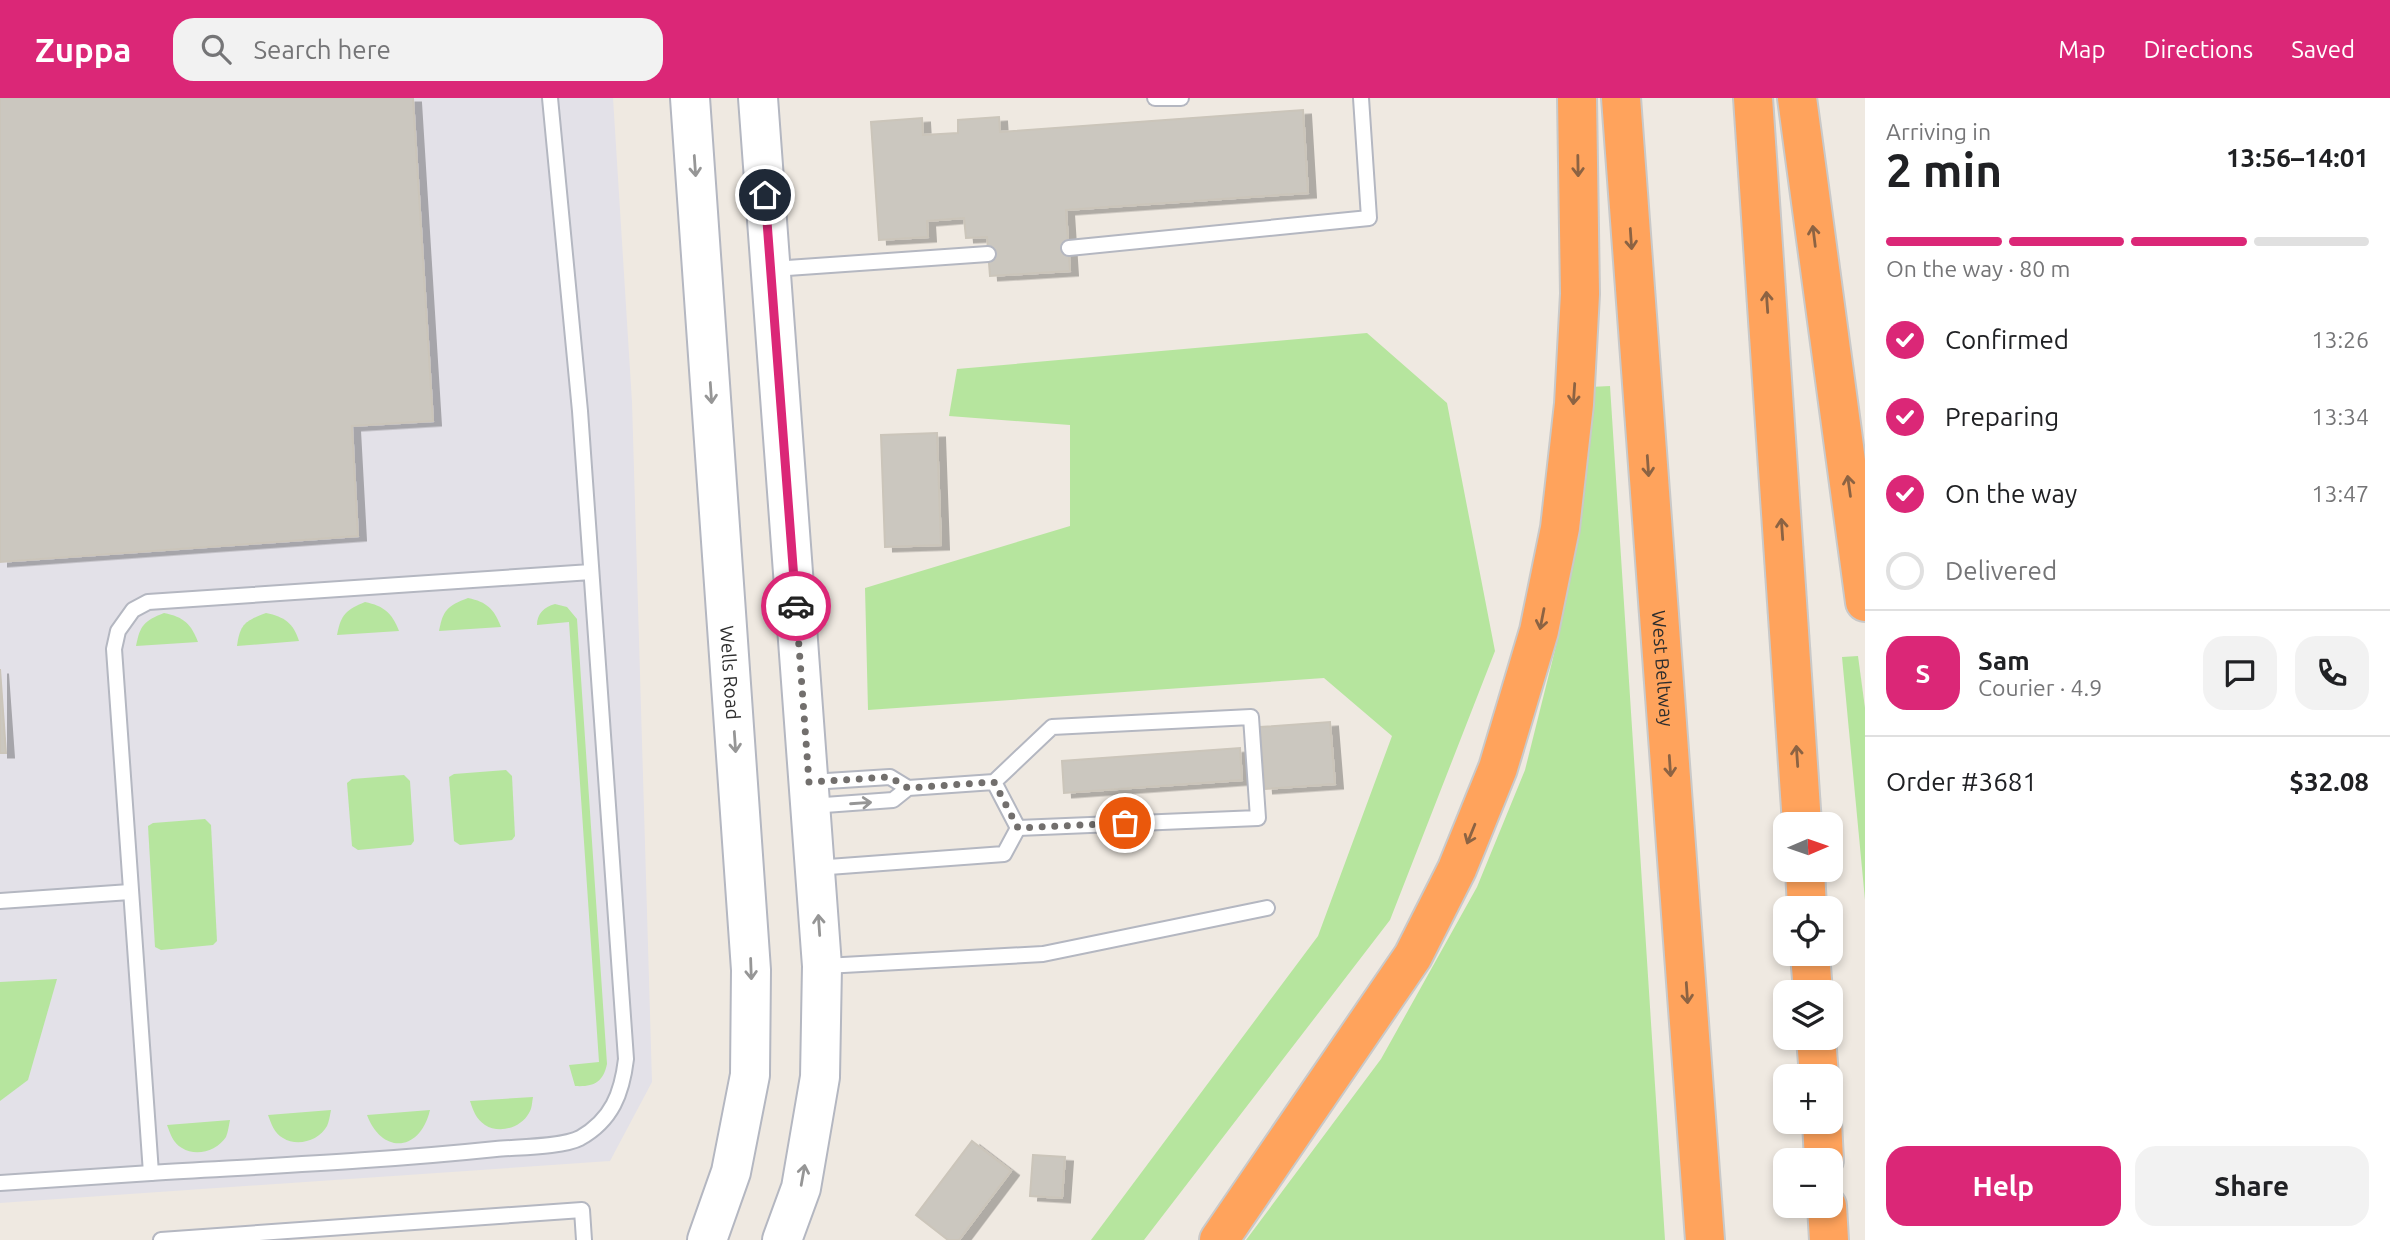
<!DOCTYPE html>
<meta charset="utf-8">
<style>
:root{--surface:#fff;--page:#f2f2f2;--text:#202124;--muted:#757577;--line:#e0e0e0;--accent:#db2777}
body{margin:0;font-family:Ubuntu,sans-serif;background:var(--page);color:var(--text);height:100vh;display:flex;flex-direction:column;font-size:26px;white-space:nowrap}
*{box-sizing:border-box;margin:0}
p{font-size:23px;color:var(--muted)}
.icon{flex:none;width:38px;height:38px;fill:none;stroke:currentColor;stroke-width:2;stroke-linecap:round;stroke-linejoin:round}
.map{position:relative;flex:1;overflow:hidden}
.details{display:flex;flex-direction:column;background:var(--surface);width:525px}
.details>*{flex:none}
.needle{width:46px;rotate:88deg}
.controls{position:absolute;left:1773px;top:714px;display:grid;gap:14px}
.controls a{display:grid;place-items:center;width:70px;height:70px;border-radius:14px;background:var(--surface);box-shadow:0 4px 10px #0003;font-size:35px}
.pin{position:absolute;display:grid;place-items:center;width:60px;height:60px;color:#fff;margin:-30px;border:4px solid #fff;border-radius:50%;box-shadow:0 2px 7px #0007}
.courier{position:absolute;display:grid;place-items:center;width:70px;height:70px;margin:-35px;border:5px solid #db2777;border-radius:50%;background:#fff;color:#222;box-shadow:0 2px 9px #0007}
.head em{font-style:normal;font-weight:600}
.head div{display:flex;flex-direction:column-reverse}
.head{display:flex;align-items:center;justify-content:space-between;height:119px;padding:0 21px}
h1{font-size:46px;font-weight:600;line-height:52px}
.bar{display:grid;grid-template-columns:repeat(4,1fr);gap:10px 7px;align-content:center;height:84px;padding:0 21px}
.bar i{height:9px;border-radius:5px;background:var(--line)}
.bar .current{background:var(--accent)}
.bar p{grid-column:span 4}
.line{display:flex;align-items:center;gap:18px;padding:0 21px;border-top:2px solid var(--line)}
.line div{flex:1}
.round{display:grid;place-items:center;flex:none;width:74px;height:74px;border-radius:21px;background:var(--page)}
ol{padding:0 21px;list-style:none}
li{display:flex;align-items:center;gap:21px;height:77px}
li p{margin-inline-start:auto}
li .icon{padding:7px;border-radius:50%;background:var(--accent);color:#fff;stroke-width:4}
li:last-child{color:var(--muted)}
li i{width:38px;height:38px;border:4px solid var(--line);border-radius:50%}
.action{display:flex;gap:14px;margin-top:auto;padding:14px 21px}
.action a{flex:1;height:80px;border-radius:21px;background:var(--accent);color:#fff;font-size:28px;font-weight:600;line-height:80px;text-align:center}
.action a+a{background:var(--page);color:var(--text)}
header{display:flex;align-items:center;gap:42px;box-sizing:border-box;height:98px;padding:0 35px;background:var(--accent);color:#fff}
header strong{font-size:33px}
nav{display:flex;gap:38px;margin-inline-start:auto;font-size:24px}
.search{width:490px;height:63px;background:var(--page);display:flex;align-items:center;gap:18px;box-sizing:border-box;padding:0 24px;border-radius:21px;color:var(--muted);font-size:26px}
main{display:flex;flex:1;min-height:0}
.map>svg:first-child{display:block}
.industrial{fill:#e3e1e8}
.green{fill:#b6e59e}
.building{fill:#cbc7bf;stroke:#cbc5ba;stroke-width:2;filter:url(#shadow)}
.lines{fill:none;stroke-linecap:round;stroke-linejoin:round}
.lane-casing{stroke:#b4b7c1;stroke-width:18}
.secondary-casing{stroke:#b4b7c1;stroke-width:42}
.highway-casing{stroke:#c9c9c9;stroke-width:42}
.lane{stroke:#fff;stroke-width:14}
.secondary{stroke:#fff;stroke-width:38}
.highway{stroke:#ffa35c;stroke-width:38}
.oneway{stroke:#969696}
.oneway2{stroke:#8c6343}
.done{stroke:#726f6d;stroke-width:7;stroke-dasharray:0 12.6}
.route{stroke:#db2777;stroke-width:9}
.labels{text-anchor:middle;stroke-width:5;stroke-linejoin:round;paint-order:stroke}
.street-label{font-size:19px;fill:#2e2e2e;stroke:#fff}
</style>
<header>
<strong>Zuppa</strong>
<div class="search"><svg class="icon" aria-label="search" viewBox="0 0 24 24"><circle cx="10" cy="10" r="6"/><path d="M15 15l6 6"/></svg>Search here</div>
<nav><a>Map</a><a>Directions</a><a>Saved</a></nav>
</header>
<main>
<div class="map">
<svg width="1865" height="1142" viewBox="0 0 1865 1142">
<defs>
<filter id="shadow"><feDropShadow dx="8" dy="4.5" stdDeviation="0" flood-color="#0004"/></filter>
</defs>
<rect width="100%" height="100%" fill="#efe9e1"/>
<polygon class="industrial" points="0,0 613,0 632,304 652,984 610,1063 0,1105"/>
<g class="green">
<polygon points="1367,235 1447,305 1495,553 1390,822 1144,1142 1091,1142 1318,838 1392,638 1324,580 868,612 865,490 1070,428 1070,327 949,318 957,271"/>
<polygon points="1610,288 1665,1142 1246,1142 1381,961 1477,789 1525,672 1560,532 1573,454 1590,289"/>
<path d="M468,500C487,504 494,511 501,529L439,533C443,512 447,508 468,500Z"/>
<path d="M365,504C384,508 392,515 399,533L337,537C341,516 346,512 365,504Z"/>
<path d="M555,506L567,509L577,521L607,966C603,985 593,989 575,988L569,967L599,964L569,524L537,527C537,516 544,509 555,506Z"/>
<path d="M164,515C184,519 191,526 198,544L136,548C140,527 144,523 164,515Z"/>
<path d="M266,515C285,519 293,525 299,543L237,548C240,526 245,523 266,515Z"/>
<polygon points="1858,558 1865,610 1865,802 1842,559"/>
<polygon points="506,672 512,678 515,738 512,742 460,747 454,743 449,679 454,676"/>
<polygon points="404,677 410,683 414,743 411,747 358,752 352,748 347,685 352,681"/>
<polygon points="205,721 211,727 217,843 213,847 161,852 155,849 148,728 153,725"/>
<polygon points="57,881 28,982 0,1003 0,884"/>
<path d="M533,999C532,1004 532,1011 529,1015C521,1030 499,1036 485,1027C476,1021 473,1012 470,1003Z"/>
<path d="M331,1012C330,1017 329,1024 327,1028C319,1043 297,1049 283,1040C274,1035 271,1025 268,1017Z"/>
<path d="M430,1012C420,1054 382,1057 367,1017Z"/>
<path d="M230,1022C229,1027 228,1034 226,1039C217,1053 196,1059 182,1050C173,1045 170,1035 167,1027Z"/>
</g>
<g class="building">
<polygon points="0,0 413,0 433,323 352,328 358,438 0,464"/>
<polygon points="1303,12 1308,95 1066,112 1070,173 990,178 987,139 966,140 964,120 927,123 928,139 879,142 871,24 922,20 923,37 958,35 958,22 999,19 1000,34"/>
<polygon points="937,335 941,447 885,449 881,337"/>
<polygon points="0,571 6,655 0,655"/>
<polygon points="1330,624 1335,686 1265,691 1260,629"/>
<polygon points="1240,650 1242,682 1064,695 1062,663"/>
<polygon points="972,1043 1011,1073 959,1142 948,1142 916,1117"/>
<polygon points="1033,1057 1065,1059 1062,1100 1030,1098"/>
</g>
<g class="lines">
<defs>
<g id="lane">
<path d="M550,0L580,313L626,961C622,995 612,1022 580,1040C563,1049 517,1049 496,1051C381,1063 266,1068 151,1075L114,551L118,533L133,512L148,504L591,474"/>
<polyline points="1155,0 1181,0"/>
<polyline points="1069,150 1369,120 1361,0"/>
<polyline points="773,171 988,156"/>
<polyline points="811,684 890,679 908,690"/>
<polyline points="811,708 893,702 908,690 994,684 1052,629 1251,619 1258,720 1018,730 994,684"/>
<polyline points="815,770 1004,756 1018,730"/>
<polyline points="0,803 130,794"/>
<polyline points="825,868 1043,856 1267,810"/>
<polyline points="0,1085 151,1075"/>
<polyline points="161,1142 582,1112 584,1142"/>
</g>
<g id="secondary">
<path id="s1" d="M690,0L751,872L750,977L731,1074L707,1142"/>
<polyline points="758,0 822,868 820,979 801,1090 782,1142"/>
</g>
<g id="highway">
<path id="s2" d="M1621,0L1705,1142"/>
<polyline points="1753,0 1802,726"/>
<polyline points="1797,0 1865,504"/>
<polyline points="1805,772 1807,810"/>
<polyline points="1810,856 1813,894"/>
<polyline points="1816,940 1819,978"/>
<polyline points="1822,1024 1824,1062"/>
<polyline points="1827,1108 1829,1142"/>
<polyline points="1219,1142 1413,858 1457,771 1498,670 1539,533 1560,430 1574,306 1580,196 1577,0"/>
</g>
</defs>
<use href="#lane" class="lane-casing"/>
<use href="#secondary" class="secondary-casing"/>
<use href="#highway" class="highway-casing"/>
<use href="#lane" class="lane"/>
<use href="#secondary" class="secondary"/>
<use href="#highway" class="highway"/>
</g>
<defs><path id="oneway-shaft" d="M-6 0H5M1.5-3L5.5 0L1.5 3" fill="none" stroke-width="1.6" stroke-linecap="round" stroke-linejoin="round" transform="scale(1.75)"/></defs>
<g class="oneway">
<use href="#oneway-shaft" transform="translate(695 68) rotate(86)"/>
<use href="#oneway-shaft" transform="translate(711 295) rotate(86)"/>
<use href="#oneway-shaft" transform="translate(735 644) rotate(86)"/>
<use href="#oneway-shaft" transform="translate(861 705) rotate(-4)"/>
<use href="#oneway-shaft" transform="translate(819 827) rotate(-94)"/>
<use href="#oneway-shaft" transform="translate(751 871) rotate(88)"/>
<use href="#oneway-shaft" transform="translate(803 1077) rotate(-80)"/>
</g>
<g class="oneway2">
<use href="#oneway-shaft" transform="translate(1578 68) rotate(89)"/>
<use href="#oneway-shaft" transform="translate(1814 138) rotate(-97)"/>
<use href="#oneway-shaft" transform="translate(1631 141) rotate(86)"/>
<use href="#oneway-shaft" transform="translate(1767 204) rotate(-94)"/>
<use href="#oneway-shaft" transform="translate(1574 296) rotate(94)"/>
<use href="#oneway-shaft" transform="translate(1648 368) rotate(86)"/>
<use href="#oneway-shaft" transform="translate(1849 388) rotate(-98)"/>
<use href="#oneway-shaft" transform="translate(1782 431) rotate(-94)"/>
<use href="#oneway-shaft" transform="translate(1542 521) rotate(101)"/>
<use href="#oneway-shaft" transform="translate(1797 658) rotate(-94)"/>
<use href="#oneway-shaft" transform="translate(1670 668) rotate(86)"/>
<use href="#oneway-shaft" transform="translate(1471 736) rotate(112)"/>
<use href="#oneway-shaft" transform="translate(1687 895) rotate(86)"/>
</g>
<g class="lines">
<polyline class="done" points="796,508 809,684 890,679 908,690 994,684 1018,730 1125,725"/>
<polyline class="route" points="765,97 796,508"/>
</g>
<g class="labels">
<g class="street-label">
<text dy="7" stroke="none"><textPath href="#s2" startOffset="572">West Beltway</textPath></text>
<text dy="7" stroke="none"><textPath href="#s1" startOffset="576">Wells Road</textPath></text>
</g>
</g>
</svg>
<div class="controls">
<a><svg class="needle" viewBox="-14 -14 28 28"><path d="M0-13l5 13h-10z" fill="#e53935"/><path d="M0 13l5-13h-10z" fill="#757577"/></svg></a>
<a><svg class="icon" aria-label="locate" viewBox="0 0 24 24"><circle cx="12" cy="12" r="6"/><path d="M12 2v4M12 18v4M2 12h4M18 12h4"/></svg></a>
<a><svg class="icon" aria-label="layers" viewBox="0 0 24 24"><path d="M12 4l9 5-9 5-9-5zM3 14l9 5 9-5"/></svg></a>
<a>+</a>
<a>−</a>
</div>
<div class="pin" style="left:1125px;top:725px;background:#ea580c"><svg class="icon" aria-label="bag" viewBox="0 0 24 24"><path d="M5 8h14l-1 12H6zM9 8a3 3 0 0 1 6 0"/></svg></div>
<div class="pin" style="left:765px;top:97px;background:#1f2937"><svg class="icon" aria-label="home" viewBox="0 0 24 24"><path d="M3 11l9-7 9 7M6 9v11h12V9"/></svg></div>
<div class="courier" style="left:796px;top:508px"><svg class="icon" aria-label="car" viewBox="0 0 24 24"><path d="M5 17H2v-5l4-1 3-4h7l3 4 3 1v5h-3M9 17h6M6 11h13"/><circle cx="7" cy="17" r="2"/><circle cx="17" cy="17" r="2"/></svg></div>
</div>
<section class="details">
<div class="head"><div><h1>2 min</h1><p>Arriving in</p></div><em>13:56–14:01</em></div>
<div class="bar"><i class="current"></i><i class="current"></i><i class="current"></i><i></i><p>On the way · 80 m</p></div>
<ol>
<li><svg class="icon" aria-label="check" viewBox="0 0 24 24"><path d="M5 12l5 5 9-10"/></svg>Confirmed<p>13:26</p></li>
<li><svg class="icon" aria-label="check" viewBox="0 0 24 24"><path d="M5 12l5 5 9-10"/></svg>Preparing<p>13:34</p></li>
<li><svg class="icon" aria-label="check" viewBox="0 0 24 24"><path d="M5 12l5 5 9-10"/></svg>On the way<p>13:47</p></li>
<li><i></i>Delivered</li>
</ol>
<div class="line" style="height:126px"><b class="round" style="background:var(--accent);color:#fff">S</b><div><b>Sam</b><p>Courier · 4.9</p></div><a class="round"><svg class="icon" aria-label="chat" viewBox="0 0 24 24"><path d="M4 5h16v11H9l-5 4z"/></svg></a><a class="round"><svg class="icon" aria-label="phone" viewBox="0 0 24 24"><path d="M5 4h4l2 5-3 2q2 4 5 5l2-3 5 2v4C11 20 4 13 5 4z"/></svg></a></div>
<div class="line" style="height:91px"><div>Order #3681</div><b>$32.08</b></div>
<div class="action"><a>Help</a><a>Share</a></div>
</section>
</main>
